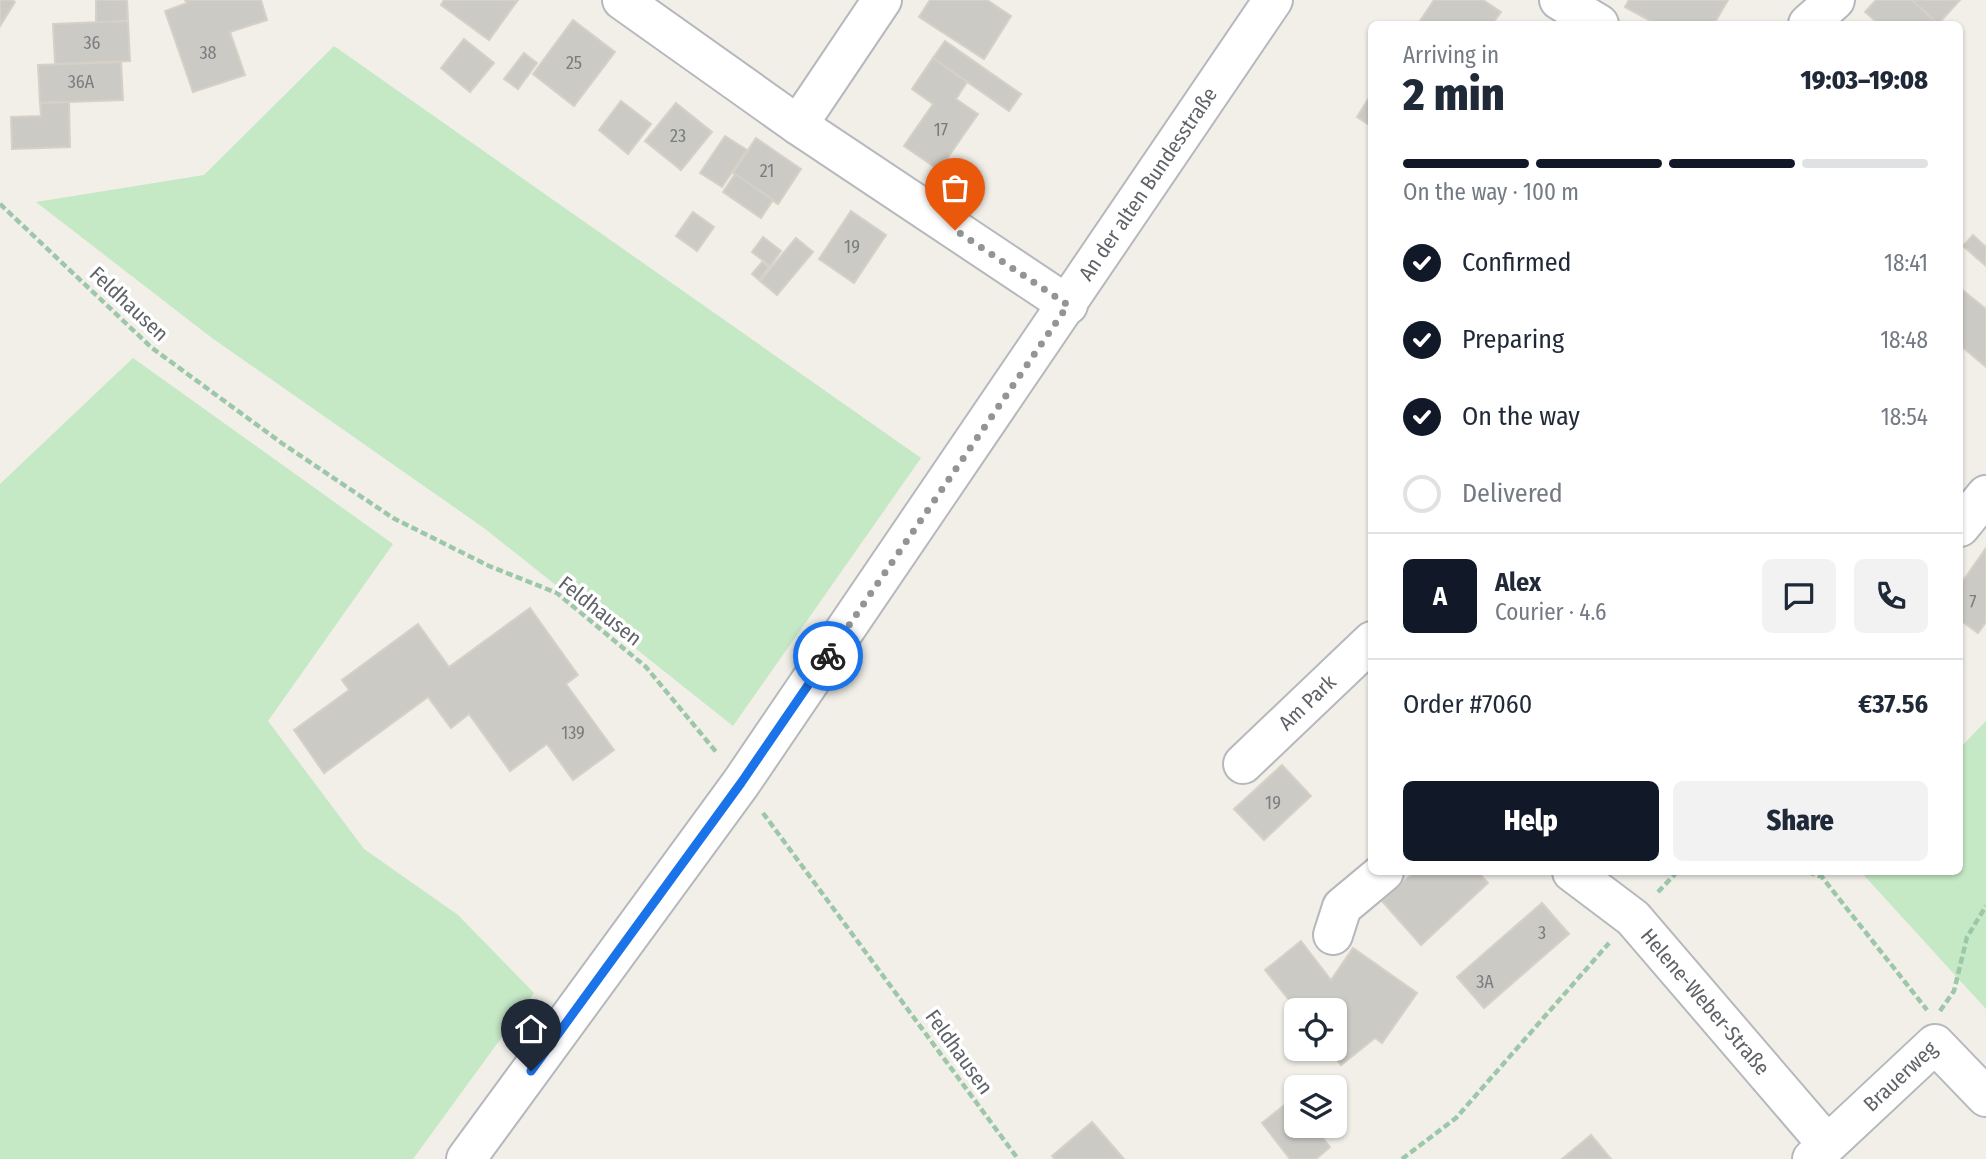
<!DOCTYPE html>
<meta charset="utf-8">
<style>
:root{--surface:#fff;--page:#f2f2f3;--text:#1f2937;--muted:#747a83;--line:#e0e1e3;--accent:#111827}
body{margin:0;font-family:"Fira Sans Condensed",sans-serif;background:var(--page);color:var(--text);height:100vh;display:flex;flex-direction:column;font-size:26px;white-space:nowrap}
*{box-sizing:border-box;margin:0}
p{font-size:23px;color:var(--muted)}
.icon{flex:none;width:38px;height:38px;fill:none;stroke:currentColor;stroke-width:2;stroke-linecap:round;stroke-linejoin:round}
.map{position:relative;flex:1;overflow:hidden}
.details{position:absolute;left:1368px;top:21px;width:595px;height:854px;display:flex;flex-direction:column;background:var(--surface);border-radius:10px;box-shadow:0 2px 5px #0004}
.details>*{flex:none}
.controls{position:absolute;left:1284px;top:998px;display:grid;gap:14px}
.controls a{display:grid;place-items:center;width:63px;height:63px;border-radius:10px;background:var(--surface);box-shadow:0 2px 5px #0004;font-size:35px}
.pin{position:absolute;display:grid;place-items:center;width:60px;height:60px;color:#fff;margin:-72px -30px;border-radius:50% 50% 50% 0;rotate:-45deg;box-shadow:0 0 7px #0007}
.pin .icon{rotate:45deg}
.courier{position:absolute;display:grid;place-items:center;width:70px;height:70px;margin:-35px;border:5px solid #1a73e8;border-radius:50%;background:#fff;color:#222;box-shadow:0 2px 9px #0007}
.summary em{font-style:normal;font-weight:800}
.summary div{display:flex;flex-direction:column-reverse}
.summary{display:flex;align-items:center;justify-content:space-between;height:119px;padding:0 35px}
h1{font-size:46px;font-weight:800;line-height:52px}
.bar{display:grid;grid-template-columns:repeat(4,1fr);gap:10px 7px;align-content:center;height:84px;padding:0 35px}
.bar i{height:9px;border-radius:5px;background:var(--line)}
.bar .selected{background:var(--accent)}
.bar p{grid-column:span 4}
.line{display:flex;align-items:center;gap:18px;padding:0 35px;border-top:2px solid var(--line)}
.line div{flex:1}
.round{display:grid;place-items:center;flex:none;width:74px;height:74px;border-radius:10px;background:var(--page)}
ol{padding:0 35px;list-style:none}
li{display:flex;align-items:center;gap:21px;height:77px}
li p{margin-inline-start:auto}
li .icon{padding:7px;border-radius:50%;background:var(--accent);color:#fff;stroke-width:4}
li:last-child{color:var(--muted)}
li i{width:38px;height:38px;border:4px solid var(--line);border-radius:50%}
.action{display:flex;gap:14px;margin-top:auto;padding:14px 35px}
.action a{flex:1;height:80px;border-radius:10px;background:var(--accent);color:#fff;font-size:28px;font-weight:800;line-height:80px;text-align:center}
.action a+a{background:var(--page);color:var(--text)}
.map>svg:first-child{display:block}
.green{fill:#c5e8c5}
.building{fill:#cccac5;stroke:#d6d1c6;stroke-width:2}
.lines{fill:none;stroke-linecap:round;stroke-linejoin:round}
.minor-casing{stroke:#b5b8bc;stroke-width:42}
.path{stroke:#9cc7a9;stroke-width:4.5;stroke-dasharray:7 3.5;stroke-linecap:butt}
.minor{stroke:#fff;stroke-width:38}
.done{stroke:#929495;stroke-width:7;stroke-dasharray:0 12.6}
.route{stroke:#1a73e8;stroke-width:9}
.labels{text-anchor:middle;stroke-width:7;stroke-linejoin:round;paint-order:stroke}
.number-label{font-size:18px;fill:#7a7d7f}
.street-label{font-size:21px;fill:#5f6368;stroke:#fff}
</style>
<div class="map">
<svg width="1986" height="1159" viewBox="0 0 1986 1159">
<rect width="100%" height="100%" fill="#f1efe8"/>
<g class="green">
<polygon points="334,46 921,458 733,726 484,528 212,338 36,202 204,175"/>
<polygon points="133,358 393,544 268,721 364,849 458,915 534,993 413,1159 0,1159 0,484"/>
<polygon points="1986,721 1986,1009 1861,872 1960,872 1960,748"/>
</g>
<g class="building">
<polygon points="0,0 12,0 15,2 0,26"/>
<polygon points="96,0 127,0 128,21 96,23"/>
<polygon points="185,0 261,0 267,20 230,32 245,75 193,92 165,11 187,3"/>
<polygon points="444,0 518,0 489,40 441,5"/>
<polygon points="930,0 987,0 1011,16 984,59 919,17"/>
<polygon points="1434,0 1483,0 1501,12 1492,24 1418,24"/>
<polygon points="1629,0 1728,0 1714,24 1656,24 1625,7"/>
<polygon points="1876,0 1912,0 1938,24 1879,24 1865,12"/>
<polygon points="1912,0 1960,0 1938,24"/>
<polygon points="573,20 615,52 574,106 533,74"/>
<polygon points="128,21 130,61 55,64 53,24"/>
<polygon points="464,39 494,63 470,92 441,68"/>
<polygon points="945,41 1021,94 1009,111 933,58"/>
<polygon points="524,53 537,63 518,89 504,79"/>
<polygon points="933,58 967,82 956,99 978,114 939,170 904,146 933,104 912,89"/>
<polygon points="121,62 123,100 40,103 38,65"/>
<polygon points="1372,93 1372,127 1357,117"/>
<polygon points="621,101 651,124 628,154 599,130"/>
<polygon points="69,102 70,147 12,149 11,117 41,116 40,103"/>
<polygon points="676,103 712,132 681,170 645,141"/>
<polygon points="725,136 747,150 722,187 700,173"/>
<polygon points="756,138 801,169 778,204 733,173"/>
<polygon points="735,174 773,200 761,218 723,192"/>
<polygon points="851,211 886,235 854,283 819,259"/>
<polygon points="693,212 714,227 697,251 676,236"/>
<polygon points="1973,235 1986,247 1986,266 1963,246"/>
<polygon points="763,237 781,251 770,266 752,252"/>
<polygon points="796,238 813,252 777,295 760,281"/>
<polygon points="762,262 769,267 759,280 752,274"/>
<polygon points="1960,288 1986,309 1986,367 1960,345"/>
<polygon points="1986,548 1986,622 1978,633 1960,620 1960,585"/>
<polygon points="530,608 578,675 566,684 614,750 573,780 547,744 510,771 469,714 451,728 428,697 324,773 294,730 349,690 342,680 418,624 449,667"/>
<polygon points="1282,765 1311,796 1264,840 1234,809"/>
<polygon points="1414,872 1478,872 1488,883 1421,945 1382,901"/>
<polygon points="1542,903 1569,934 1484,1008 1457,977"/>
<polygon points="1301,941 1331,980 1353,948 1417,993 1382,1043 1375,1038 1341,1065 1327,1048 1335,1048 1335,1010 1297,1010 1265,970"/>
<polygon points="1292,1099 1297,1105 1297,1125 1313,1125 1330,1147 1316,1159 1290,1159 1262,1123"/>
<polygon points="1092,1122 1124,1159 1055,1159 1052,1156"/>
<polygon points="1591,1135 1611,1159 1562,1159"/>
</g>
<g class="lines">
<defs>
<g id="minor">
<polyline points="622,0 798,125 1068,305"/>
<polyline points="1559,0 1599,24"/>
<polyline points="1808,24 1835,0"/>
<polyline points="798,125 882,0"/>
<polyline points="1960,527 1986,495"/>
<path id="s1" d="M1243,764L1372,641"/>
<path id="s2" d="M1572,872L1633,918L1827,1144"/>
<polyline points="1333,935 1342,907 1384,872"/>
<path id="s3" d="M466,1159L741,783L1273,0"/>
<path id="s4" d="M1812,1159L1935,1044L1986,1097"/>
</g>
</defs>
<use href="#minor" class="minor-casing"/>
<g class="path">
<polyline points="0,204 152,348 283,444 393,518 489,566 557,593 646,667 717,753"/>
<polyline points="763,813 1018,1159"/>
<polyline points="1808,872 1822,877 1927,1010"/>
<polyline points="1658,892 1677,872"/>
<polyline points="1940,1011 1954,991 1967,937 1986,906"/>
<polyline points="1402,1159 1456,1118 1609,943"/>
</g>
<use href="#minor" class="minor"/>
</g>
<g class="lines">
<polyline class="done" points="828,656 1068,305 955,230"/>
<polyline class="route" points="531,1071 741,783 828,656"/>
</g>
<g class="labels">
<g class="number-label">
<text x="92" y="49">36</text>
<text x="208" y="59">38</text>
<text x="574" y="69">25</text>
<text x="81" y="88">36A</text>
<text x="941" y="136">17</text>
<text x="678" y="142">23</text>
<text x="767" y="177">21</text>
<text x="852" y="253">19</text>
<text x="1973" y="608">7</text>
<text x="573" y="739">139</text>
<text x="1273" y="809">19</text>
<text x="1542" y="939">3</text>
<text x="1485" y="988">3A</text>
</g>
<g class="street-label">
<text dy="7" stroke="none"><textPath href="#s3" startOffset="1190">An der alten Bundesstraße</textPath></text>
<text transform="translate(129 304) rotate(43)" y="7">Feldhausen</text>
<text transform="translate(600 611) rotate(38)" y="7">Feldhausen</text>
<text dy="7" stroke="none"><textPath href="#s1" startOffset="89">Am Park</textPath></text>
<text dy="7" stroke="none"><textPath href="#s2" startOffset="187">Helene-Weber-Straße</textPath></text>
<text transform="translate(959 1052) rotate(54)" y="7">Feldhausen</text>
<text dy="7" stroke="none"><textPath href="#s4" startOffset="121">Brauerweg</textPath></text>
</g>
</g>
</svg>
<div class="controls">
<a><svg class="icon" aria-label="locate" viewBox="0 0 24 24"><circle cx="12" cy="12" r="6"/><path d="M12 2v4M12 18v4M2 12h4M18 12h4"/></svg></a>
<a><svg class="icon" aria-label="layers" viewBox="0 0 24 24"><path d="M12 4l9 5-9 5-9-5zM3 14l9 5 9-5"/></svg></a>
</div>
<div class="pin" style="left:955px;top:230px;background:#ea580c"><svg class="icon" aria-label="bag" viewBox="0 0 24 24"><path d="M5 8h14l-1 12H6zM9 8a3 3 0 0 1 6 0"/></svg></div>
<div class="pin" style="left:531px;top:1071px;background:#1f2937"><svg class="icon" aria-label="home" viewBox="0 0 24 24"><path d="M3 11l9-7 9 7M6 9v11h12V9"/></svg></div>
<div class="courier" style="left:828px;top:656px"><svg class="icon" aria-label="bike" viewBox="0 0 24 24"><circle cx="6" cy="16" r="4"/><circle cx="18" cy="16" r="4"/><path d="M6 16l4-8h5l3 8M10 8l3 8H6M13 5h3"/></svg></div>
<section class="details">
<div class="summary"><div><h1>2 min</h1><p>Arriving in</p></div><em>19:03–19:08</em></div>
<div class="bar"><i class="selected"></i><i class="selected"></i><i class="selected"></i><i></i><p>On the way · 100 m</p></div>
<ol>
<li><svg class="icon" aria-label="check" viewBox="0 0 24 24"><path d="M5 12l5 5 9-10"/></svg>Confirmed<p>18:41</p></li>
<li><svg class="icon" aria-label="check" viewBox="0 0 24 24"><path d="M5 12l5 5 9-10"/></svg>Preparing<p>18:48</p></li>
<li><svg class="icon" aria-label="check" viewBox="0 0 24 24"><path d="M5 12l5 5 9-10"/></svg>On the way<p>18:54</p></li>
<li><i></i>Delivered</li>
</ol>
<div class="line" style="height:126px"><b class="round" style="background:var(--accent);color:#fff">A</b><div><b>Alex</b><p>Courier · 4.6</p></div><a class="round"><svg class="icon" aria-label="chat" viewBox="0 0 24 24"><path d="M4 5h16v11H9l-5 4z"/></svg></a><a class="round"><svg class="icon" aria-label="phone" viewBox="0 0 24 24"><path d="M5 4h4l2 5-3 2q2 4 5 5l2-3 5 2v4C11 20 4 13 5 4z"/></svg></a></div>
<div class="line" style="height:91px"><div>Order #7060</div><b>€37.56</b></div>
<div class="action"><a>Help</a><a>Share</a></div>
</section>
</div>
